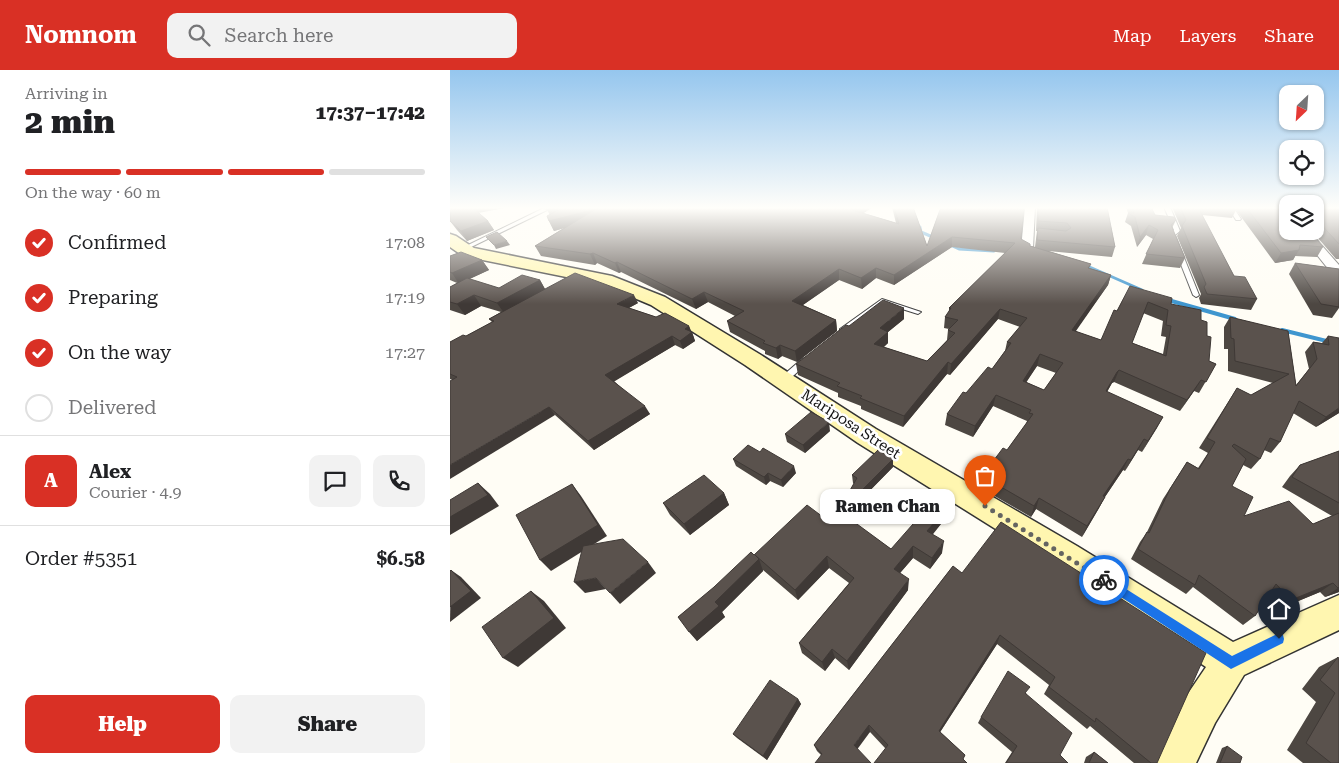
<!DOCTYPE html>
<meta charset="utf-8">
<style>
:root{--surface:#fff;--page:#f2f2f2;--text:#202124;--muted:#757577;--line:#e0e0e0;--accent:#d93025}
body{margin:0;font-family:"Roboto Serif",serif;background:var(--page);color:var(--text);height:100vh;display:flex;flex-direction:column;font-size:19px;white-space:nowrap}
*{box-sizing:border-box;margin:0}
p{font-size:16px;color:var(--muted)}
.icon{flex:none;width:28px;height:28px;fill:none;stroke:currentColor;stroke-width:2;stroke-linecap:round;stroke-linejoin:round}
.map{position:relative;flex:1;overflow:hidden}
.side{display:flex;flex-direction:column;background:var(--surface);width:450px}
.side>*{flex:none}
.needle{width:32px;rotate:205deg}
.tools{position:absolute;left:829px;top:15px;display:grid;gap:10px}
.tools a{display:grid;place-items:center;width:45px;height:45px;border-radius:10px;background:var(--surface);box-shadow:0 1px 4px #0004;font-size:25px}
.pin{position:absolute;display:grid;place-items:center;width:42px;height:42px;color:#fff;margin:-51px -21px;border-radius:50% 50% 50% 0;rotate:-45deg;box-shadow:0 0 5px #0007}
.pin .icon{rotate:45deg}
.courier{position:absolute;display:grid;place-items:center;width:50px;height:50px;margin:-25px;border:4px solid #1a73e8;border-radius:50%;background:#fff;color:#222;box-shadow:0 1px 6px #0007}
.bubble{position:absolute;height:35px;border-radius:10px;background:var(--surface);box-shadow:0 1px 4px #0004;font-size:16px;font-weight:800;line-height:35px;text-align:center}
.head em{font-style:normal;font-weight:800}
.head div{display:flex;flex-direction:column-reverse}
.head{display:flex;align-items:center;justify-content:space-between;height:85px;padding:0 25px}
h1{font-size:32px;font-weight:800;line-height:38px}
.bar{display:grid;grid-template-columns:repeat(4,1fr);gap:8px 5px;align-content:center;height:60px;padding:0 25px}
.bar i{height:6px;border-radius:4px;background:var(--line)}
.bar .on{background:var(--accent)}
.bar p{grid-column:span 4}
.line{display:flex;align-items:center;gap:12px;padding:0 25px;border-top:1px solid var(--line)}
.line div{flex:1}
.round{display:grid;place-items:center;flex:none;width:52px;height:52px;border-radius:10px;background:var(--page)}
ol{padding:0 25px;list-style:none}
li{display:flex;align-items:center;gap:15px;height:55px}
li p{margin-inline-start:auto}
li .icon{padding:5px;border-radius:50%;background:var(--accent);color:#fff;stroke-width:4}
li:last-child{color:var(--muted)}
li i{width:28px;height:28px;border:2px solid var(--line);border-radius:50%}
.cta{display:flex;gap:10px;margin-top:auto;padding:10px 25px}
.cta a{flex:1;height:58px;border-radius:10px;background:var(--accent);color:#fff;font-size:20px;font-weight:800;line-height:58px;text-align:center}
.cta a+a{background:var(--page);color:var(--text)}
header{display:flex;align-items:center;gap:30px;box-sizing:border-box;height:70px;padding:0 25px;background:var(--accent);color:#fff}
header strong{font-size:24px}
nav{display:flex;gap:28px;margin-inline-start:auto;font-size:18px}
.search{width:350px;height:45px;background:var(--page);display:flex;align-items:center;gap:12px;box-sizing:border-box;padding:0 18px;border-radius:10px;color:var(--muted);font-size:19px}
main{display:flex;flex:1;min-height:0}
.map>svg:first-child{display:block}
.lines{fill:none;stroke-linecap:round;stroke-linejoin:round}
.stream-far1{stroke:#3f96cf;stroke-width:3}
.stream{stroke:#3f96cf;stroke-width:4}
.lane-casing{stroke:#444;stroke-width:2}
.street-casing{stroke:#444;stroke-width:2}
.secondary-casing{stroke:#333;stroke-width:3}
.lane{fill:#fff;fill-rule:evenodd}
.street{fill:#fff;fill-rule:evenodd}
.secondary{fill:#fff6b0;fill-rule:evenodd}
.wall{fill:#4d4742;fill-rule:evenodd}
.shaded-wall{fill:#3f3936}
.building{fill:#5a524d;stroke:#3f3936;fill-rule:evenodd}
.route{fill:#1a73e8}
.done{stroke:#646461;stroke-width:5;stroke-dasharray:0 9}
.labels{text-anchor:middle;stroke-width:5;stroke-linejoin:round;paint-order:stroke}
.street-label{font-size:15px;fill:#111;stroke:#fff}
</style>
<header>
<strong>Nomnom</strong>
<div class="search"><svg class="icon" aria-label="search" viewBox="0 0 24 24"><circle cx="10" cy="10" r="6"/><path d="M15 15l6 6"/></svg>Search here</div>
<nav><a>Map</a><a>Layers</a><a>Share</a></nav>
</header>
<main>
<section class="side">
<div class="head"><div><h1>2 min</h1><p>Arriving in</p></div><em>17:37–17:42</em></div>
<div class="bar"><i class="on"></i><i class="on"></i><i class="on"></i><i></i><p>On the way · 60 m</p></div>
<ol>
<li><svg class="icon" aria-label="check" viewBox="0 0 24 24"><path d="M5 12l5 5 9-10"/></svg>Confirmed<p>17:08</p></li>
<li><svg class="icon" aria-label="check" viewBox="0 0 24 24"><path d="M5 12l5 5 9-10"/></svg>Preparing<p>17:19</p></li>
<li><svg class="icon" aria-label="check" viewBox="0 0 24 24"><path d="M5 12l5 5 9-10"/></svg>On the way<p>17:27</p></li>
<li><i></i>Delivered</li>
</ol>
<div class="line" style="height:90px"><b class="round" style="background:var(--accent);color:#fff">A</b><div><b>Alex</b><p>Courier · 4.9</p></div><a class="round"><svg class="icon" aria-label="chat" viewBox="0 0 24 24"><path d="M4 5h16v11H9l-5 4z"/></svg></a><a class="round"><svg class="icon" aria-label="phone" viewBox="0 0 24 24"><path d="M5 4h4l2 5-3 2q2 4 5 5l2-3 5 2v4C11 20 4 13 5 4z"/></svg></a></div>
<div class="line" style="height:65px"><div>Order #5351</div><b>$6.58</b></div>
<div class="cta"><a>Help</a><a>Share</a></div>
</section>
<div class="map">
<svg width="889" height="693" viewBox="0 0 889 693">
<rect width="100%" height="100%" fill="#fffdf5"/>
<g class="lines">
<g class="stream-far1">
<polyline points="470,157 471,162 485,168"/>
<polyline points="498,174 509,179 544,181"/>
<polyline points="635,195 692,220"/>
</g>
<g class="stream">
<polyline points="718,230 785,249"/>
<polyline points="832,260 889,274"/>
</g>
<defs>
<g id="lane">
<polygon points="714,137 720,137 730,161 725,165 749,225 748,226 746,227 743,225 719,164 724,160"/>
<polygon points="778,137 783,137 791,149 790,150 786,150"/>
<polygon points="92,139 97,140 15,180 10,179"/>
<polygon points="432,229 471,242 468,244 433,233 396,263 390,263 390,259"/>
<polygon points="355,288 358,289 359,291 358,293 336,312 330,312 329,310 330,308 352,289"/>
</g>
<g id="street">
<polygon points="575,137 585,137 583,179 577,183 571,179"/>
<polygon points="848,161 859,161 889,195 889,204 879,200"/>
</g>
<polygon id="secondary" points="0,164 6,166 24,178 162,206 215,227 311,285 426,359 627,476 783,572 889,525 889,560 794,605 765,653 746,693 703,693 737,625 756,597 605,496 408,373 295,295 201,235 151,214 13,186 0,177"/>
</defs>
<use href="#lane" class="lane-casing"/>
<use href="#street" class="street-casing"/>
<use href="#secondary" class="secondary-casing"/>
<use href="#lane" class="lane"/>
<use href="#street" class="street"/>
<use href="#secondary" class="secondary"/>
</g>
<g class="wall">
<polygon points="1,137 60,137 28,143 38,151 44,160 17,171 7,160 0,151"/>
<path d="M423,137L413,143L446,153L442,137H463L477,176L491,137L571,169L580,176L585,177L587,161H586L587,137H657L665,177L662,187L598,181L641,194L639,198L661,205L658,215L625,261L651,270L667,241L680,216L721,234L751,250L757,266L759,291L766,294L749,323L744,321L730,341L664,312L662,313L657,322L713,347L692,382L688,380L675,401L673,400L655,427L649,438L632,467L586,439L581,447L529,417L532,406L557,380L576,354L577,351L543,336L523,367L495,355L497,344L516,323L542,299L555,281L557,272L570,257L548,249L500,305L497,304L453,357L411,339V336L388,327V323L348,305L346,294L399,256L454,249L438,262V273L434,277L477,291L497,270L498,260L499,259L494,258L495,247L499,242V238L555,183L502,177L444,215L426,208L412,219L389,210L353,235L386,250L387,261L347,292L332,286L328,289L315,284V281L280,262L277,251L285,246L258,232L246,239L171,202L169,203L147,193L145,195L91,186L85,176L114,158L104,161L99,151L100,145L96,138ZM693,243L713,251L711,266L716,267L713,284L682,273ZM587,296L606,303L594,320L576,312Z"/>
<polygon points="676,137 701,137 705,145 726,150 722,158 735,188 730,198 692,194 703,169 696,165 687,177 681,156 675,152 678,143"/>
<polygon points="722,137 838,137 873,177 867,187 845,186 843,190 825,193 786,140 782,148 752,145 784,206 807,229 801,240 751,234 749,228 751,224 727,166 731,158"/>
<polygon points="865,137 889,137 889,189 886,189 862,161 865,161"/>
<polygon points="0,186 32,190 39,200 19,209 49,218 90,210 95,219 188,233 179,238 206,247 239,256 241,262 242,262 245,271 233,279 225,275 164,311 200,344 144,380 105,345 0,309 0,272 16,266 42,252 39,249 51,242 31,236 15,245 0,240 0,217 7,213 0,210"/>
<polygon points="845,193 889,199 889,238 882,248 863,245 839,204"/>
<polygon points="780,247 838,261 846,315 859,299 855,282 863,272 872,273 878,266 889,343 866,357 843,343 830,372 821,383 814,380 810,389 801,399 793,395 782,416 794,446 863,454 882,446 832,417 840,406 850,395 889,381 889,522 875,527 870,522 829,539 818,526 805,546 793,555 743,517 736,524 681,489 690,472 697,462 713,429 737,392 748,398 758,383 749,378 787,318 801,325 823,313 778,301 778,279 774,279 774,257"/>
<polygon points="380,361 355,383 337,372 335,364"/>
<polygon points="283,389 346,403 333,417 320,411 316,415 286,396"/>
<polygon points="443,389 443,397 395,446 441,479 495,449 482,464 492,483 480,499 463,488 450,503 458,520 399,600 385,588 375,601 352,583 349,573 399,513 379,498 348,530 313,500 313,501 272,542 275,547 247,571 228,547 304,485 381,453 392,443 391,436 404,414 403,413 402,405"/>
<polygon points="274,423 279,435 240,465 220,445 213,433"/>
<polygon points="503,496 707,693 684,693 640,656 637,659 594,624 599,615 547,574 490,662 515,685 513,689 435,678 420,662 371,685 367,681 364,675"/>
<polygon points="888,587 889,693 853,693 837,680 866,632 852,619 869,597"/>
<polygon points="576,623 610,685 618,693 555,693 562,682 528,653 531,647"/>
<polygon points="348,629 351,634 317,690 287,668 283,664"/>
<polygon points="777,676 790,693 766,693 772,678"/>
<polygon points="644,682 658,693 634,693 636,687"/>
</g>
<g class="shaded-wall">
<polygon points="21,137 60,137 24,143"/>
<polygon points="407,137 423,137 403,150 402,140"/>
<polygon points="146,139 150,148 104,161 99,151"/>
<polygon points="38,151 44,160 17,171 11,161"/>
<polygon points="699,155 696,165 687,177 690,167"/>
<polygon points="502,167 502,177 444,215 444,205"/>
<polygon points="57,171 60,175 46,179 44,175"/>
<polygon points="849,180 843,190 825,193 831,183"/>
<polygon points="143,183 147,193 145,195 140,184"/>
<polygon points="32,190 39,200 9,214 2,203"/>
<polygon points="167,192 171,202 169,203 165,193"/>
<polygon points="426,198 426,208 412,219 411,208"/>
<polygon points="389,199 389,210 344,241 342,231"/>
<polygon points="661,205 658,215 619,271 622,260"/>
<polygon points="90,210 96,221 54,243 47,233"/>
<polygon points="254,222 258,232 246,239 242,229"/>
<polygon points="24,225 31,236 15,245 7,234"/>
<polygon points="184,225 188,233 171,242 167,234"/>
<polygon points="454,238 454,249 438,262 438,273 424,285 424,274 430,258"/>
<polygon points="550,239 548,249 500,305 501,294"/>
<polygon points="386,250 387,261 347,292 345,281"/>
<polygon points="239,256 242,263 242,262 245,271 233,279 230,271 235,259"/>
<polygon points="222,266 225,275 160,314 155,305"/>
<polygon points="330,275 332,286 328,289 326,278"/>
<polygon points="590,284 587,296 570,322 573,311"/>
<polygon points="498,292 497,304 453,357 454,346"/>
<polygon points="669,300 664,312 662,313 651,332 656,321 667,302"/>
<polygon points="751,310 744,321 730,341 737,330"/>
<polygon points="546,325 543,336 523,367 525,356"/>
<polygon points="195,336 200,344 144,380 138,371"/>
<polygon points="99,337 105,345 0,409 0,395"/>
<polygon points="889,338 889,343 866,357 876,347"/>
<polygon points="713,347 707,358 692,382 698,371"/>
<polygon points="379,352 380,361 355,383 353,375"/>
<polygon points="694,369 688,380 675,401 681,390"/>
<polygon points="443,389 443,397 395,446 394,438"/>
<polygon points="678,389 673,400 648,437 653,426"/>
<polygon points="344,396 346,403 333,417 331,410"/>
<polygon points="318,403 320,411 316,415 314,407"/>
<polygon points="28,413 40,424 49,436 0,465 0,447"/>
<polygon points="122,414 131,426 157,466 101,501 90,490"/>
<polygon points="274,423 279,435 240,465 234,454"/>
<polygon points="655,427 649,438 632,467 637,456"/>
<polygon points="589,428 586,439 581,447 584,436"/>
<polygon points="497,437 495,449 476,473 477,461"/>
<polygon points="494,471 492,483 480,499 482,488"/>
<polygon points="463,476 463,488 444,510 444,499"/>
<polygon points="377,486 379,498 348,530 345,520"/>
<polygon points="309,489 313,501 272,542 275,547 247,571 239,562 265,532"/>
<polygon points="198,492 206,503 170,534 160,523"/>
<polygon points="1,500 11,507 31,528 0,552"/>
<polygon points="146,508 156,519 135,523 124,512"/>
<polygon points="459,509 458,520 399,600 397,591"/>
<polygon points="883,513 870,522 829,539 841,530"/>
<polygon points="889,517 889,522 875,527 888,518"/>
<polygon points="81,521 94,531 116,558 68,597 53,588"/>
<polygon points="550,565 547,574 487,667 489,661"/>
<polygon points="382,579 385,588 375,601 372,592"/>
<polygon points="348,629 351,634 317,690 313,686"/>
<polygon points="419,655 420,662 406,681 404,675"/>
</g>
<g class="building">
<polygon points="1,137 22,137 38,151 11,161 0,151"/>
<path d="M98,137H407L402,140L449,154L444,137H463L477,176L491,137H574L571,169L580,174V176L641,194L638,198L661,205L622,260L651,270L664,240L667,241L680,216L722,228L721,234L751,240V250L757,252V266L761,267L759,291L766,294L756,312L751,310L737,330L669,300L667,302L656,321L713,347L698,371L694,369L681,390L678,389L653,426L655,427L637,456L589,428L584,436L532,406L553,378L557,380L583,344L579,343L581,340L546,325L525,356L497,344L513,322L516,323L538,297L542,299L561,273L557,272L577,248L550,239L501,294L498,292L454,346L410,328L412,326L387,316L390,313L346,294L396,255L399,256L433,230L454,238L430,258L438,262L424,274L477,291L505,263L498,260L508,250L495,247L501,238H499L565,173L502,167L444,205L426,198L411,208L389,199L342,231L386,250L345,281L330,275L326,278L313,273L315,271L277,251L294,241L254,222L242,229L167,192L165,193L143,183L140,184L85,176L146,139L99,151L97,146L108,140L96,138ZM698,232L718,240L716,255L721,256L716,286L682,273ZM590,284L613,293L594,320L573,311Z"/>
<polygon points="588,137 657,137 665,177 587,170 588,158 616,161 621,158 617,153 588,151"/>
<polygon points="682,137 701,137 705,145 724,147 726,150 721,155 735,188 696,184 708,160 699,155 690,167 685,147 678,143 684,143"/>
<polygon points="730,137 748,137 784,206 795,207 807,229 757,224 754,217 756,214 732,156 736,150"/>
<polygon points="796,137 838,137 838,161 860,161 873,177 850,175 849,180 831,183"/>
<polygon points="865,137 889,137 889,174 867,150 865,150"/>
<polygon points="47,162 57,171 44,175 36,167"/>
<polygon points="11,182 32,190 2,203 0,202 0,186"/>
<polygon points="845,193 889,199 889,237 871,234"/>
<polygon points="125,203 184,225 167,234 206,247 215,243 239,256 235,259 242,262 230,271 222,266 155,305 195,336 138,371 99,337 0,395 0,311 7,307 0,304 0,272 13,265 16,266 44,251 39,249"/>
<polygon points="72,205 90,210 47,233 24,225 7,234 0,232 0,217 17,208 49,218"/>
<polygon points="780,247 838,261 846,316 867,289 863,272 879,275 878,266 889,268 889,338 876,347 849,331 830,372 820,368 810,389 784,374 782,376 796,389 782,416 803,427 794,446 839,431 863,454 889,443 889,517 888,518 883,513 841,530 826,514 805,546 749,505 745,515 688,479 697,462 699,463 720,419 737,392 749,399 765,372 757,368 787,318 801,325 839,304 785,291 784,269 781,268"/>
<polygon points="361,342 379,352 353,375 335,364"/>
<polygon points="298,375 310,382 313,378 344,396 331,410 318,403 314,407 283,389"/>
<polygon points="428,380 443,389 394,438 391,436 407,408 402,405"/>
<polygon points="889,381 889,433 842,407 850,395"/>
<polygon points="254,405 274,423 234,454 213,433"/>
<polygon points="28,413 38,425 0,447 0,430"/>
<polygon points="122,414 148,455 90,490 66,445"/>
<polygon points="485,429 497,437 477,461 494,471 482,488 463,476 444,499 459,509 397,591 382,579 372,592 349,573 404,508 377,486 345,520 305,485 309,489 265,532 269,536 239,562 228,547 264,517 301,482 304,485 357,435 381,453 392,443 441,479"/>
<polygon points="551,452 756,583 707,693 701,693 646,648 645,652 599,617 605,607 550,565 489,661 515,685 513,689 517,693 424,693 438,675 419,655 404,675 421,693 365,693 372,684 364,675 503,496 512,503"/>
<polygon points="173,469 198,492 160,523 146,508 124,512 133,476"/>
<polygon points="1,500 21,521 0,537 0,501"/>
<polygon points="81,521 104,548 53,588 32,557"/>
<polygon points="888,587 889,589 889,693 881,693 856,673 885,623 870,610"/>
<polygon points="558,601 580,617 575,623 622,663 610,685 618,693 556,693 567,676 531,647"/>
<polygon points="320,610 348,629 313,686 283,664"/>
<polygon points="777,676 792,687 790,693 770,693"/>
<polygon points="644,682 658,693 639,693"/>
</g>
<linearGradient id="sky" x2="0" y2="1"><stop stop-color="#95c6ee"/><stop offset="0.59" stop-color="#fffefa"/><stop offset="1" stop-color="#fffefa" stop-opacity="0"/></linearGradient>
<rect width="889" height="234" fill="url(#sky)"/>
<polygon class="route" points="654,505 782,586 829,563 833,565 834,569 833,573 781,599 651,514 649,510 651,507"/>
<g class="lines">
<polyline class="done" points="535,436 654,510"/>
</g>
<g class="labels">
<g class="street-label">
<text transform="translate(401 354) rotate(33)" y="5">Mariposa Street</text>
</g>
</g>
</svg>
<div class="tools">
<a><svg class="needle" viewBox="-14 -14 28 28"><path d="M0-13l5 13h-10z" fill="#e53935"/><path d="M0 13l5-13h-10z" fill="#757577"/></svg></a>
<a><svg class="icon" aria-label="locate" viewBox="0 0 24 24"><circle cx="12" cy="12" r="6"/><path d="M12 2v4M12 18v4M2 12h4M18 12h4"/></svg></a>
<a><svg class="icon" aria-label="layers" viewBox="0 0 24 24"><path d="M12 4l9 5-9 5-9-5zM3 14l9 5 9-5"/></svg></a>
</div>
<div class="pin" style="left:535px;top:436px;background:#ea580c"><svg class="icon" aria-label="bag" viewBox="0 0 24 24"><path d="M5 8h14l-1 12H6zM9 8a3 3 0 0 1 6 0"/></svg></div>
<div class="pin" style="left:829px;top:569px;background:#1f2937"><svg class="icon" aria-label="home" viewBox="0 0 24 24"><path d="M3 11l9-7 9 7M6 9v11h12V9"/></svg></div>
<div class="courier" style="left:654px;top:510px"><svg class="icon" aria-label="bike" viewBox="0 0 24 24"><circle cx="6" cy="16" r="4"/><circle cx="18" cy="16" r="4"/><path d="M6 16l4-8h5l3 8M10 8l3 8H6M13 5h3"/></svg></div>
<div class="bubble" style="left:370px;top:419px;width:135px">Ramen Chan</div>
</div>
</main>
